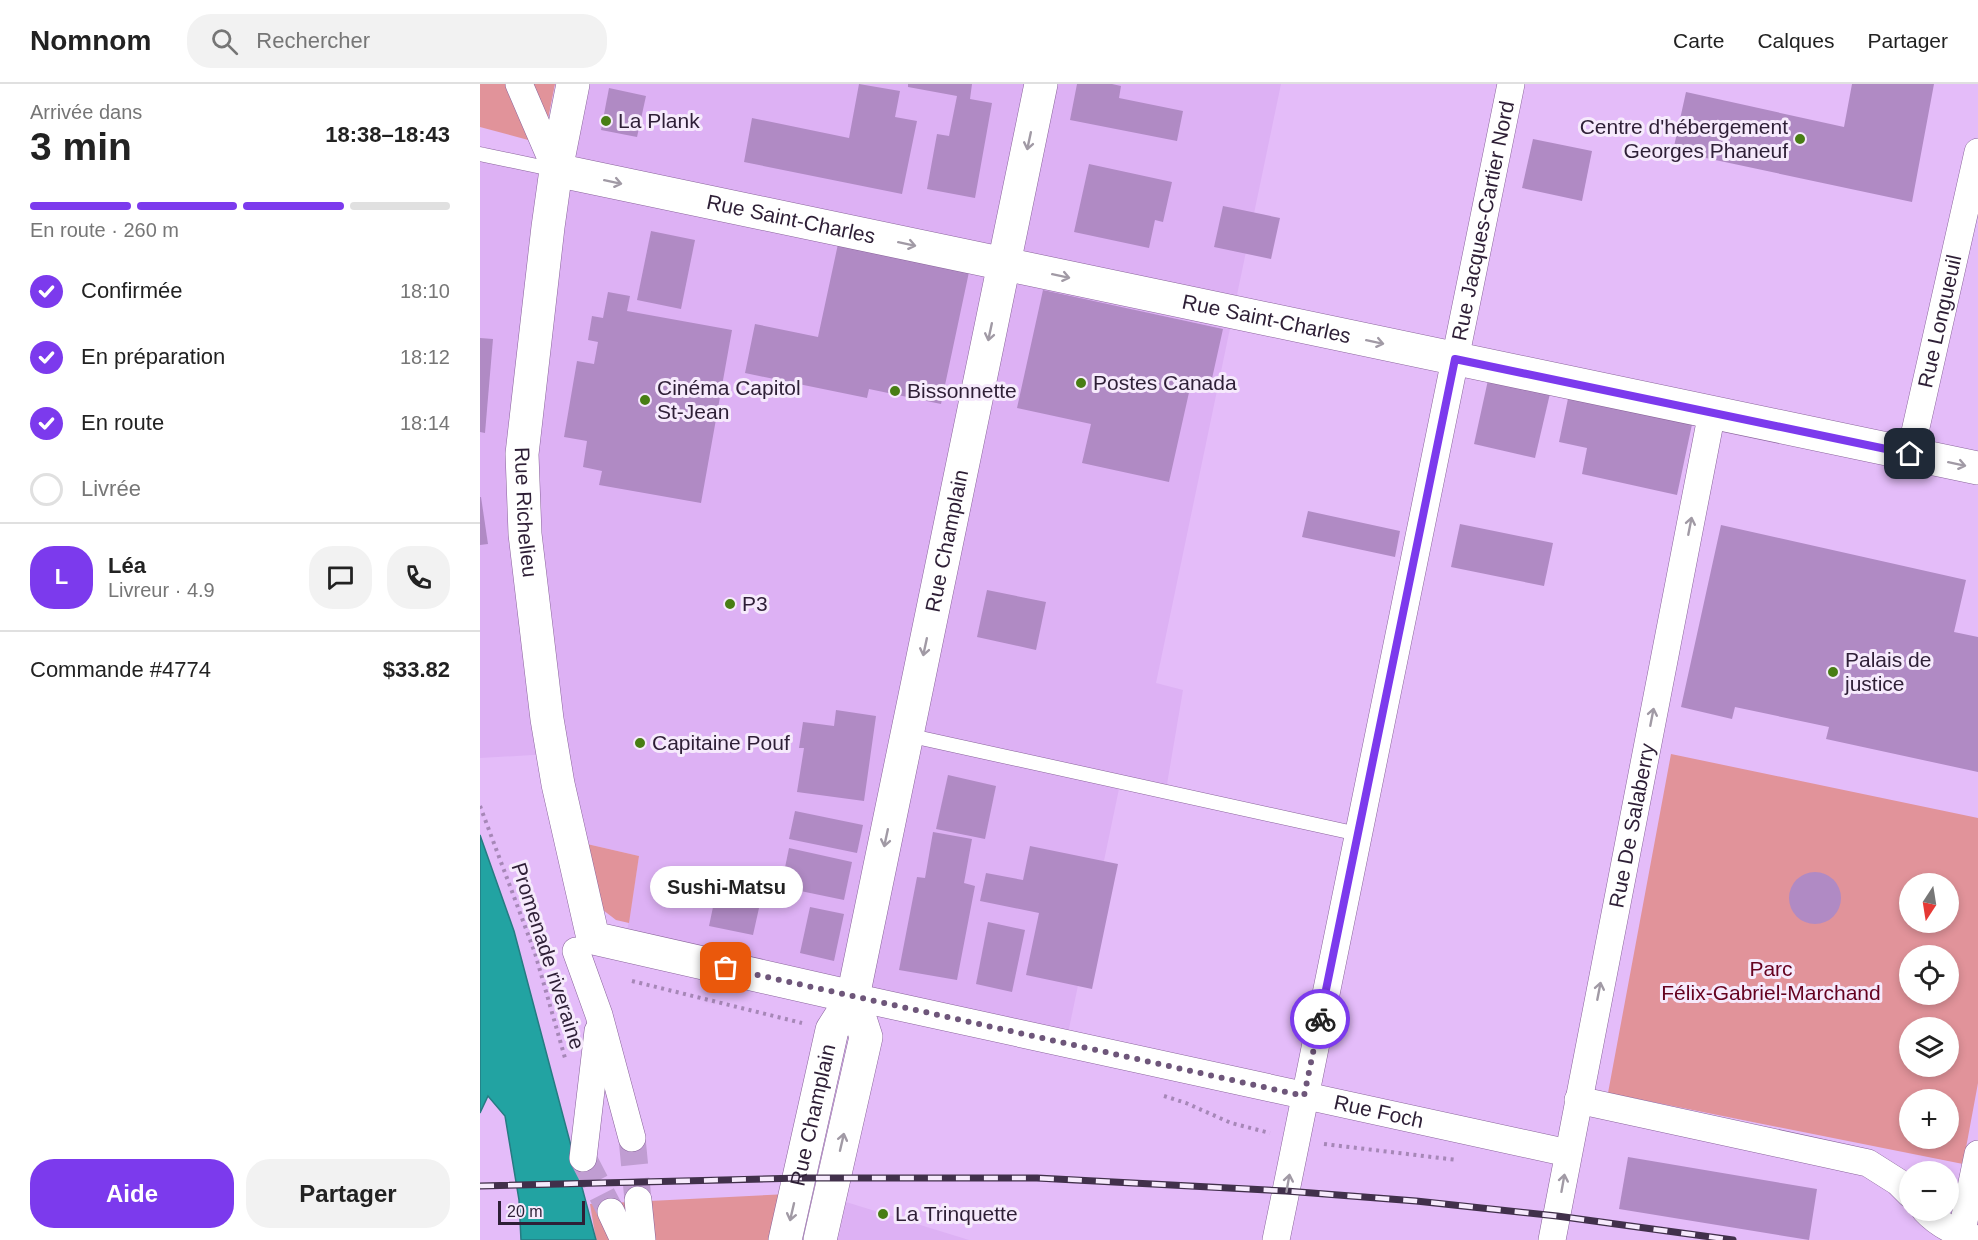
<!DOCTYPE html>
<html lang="fr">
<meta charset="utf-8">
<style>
:root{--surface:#fff;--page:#f2f2f2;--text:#222;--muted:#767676;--line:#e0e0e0;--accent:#7c3aed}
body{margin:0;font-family:Helvetica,sans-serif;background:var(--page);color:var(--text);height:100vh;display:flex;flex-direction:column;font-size:22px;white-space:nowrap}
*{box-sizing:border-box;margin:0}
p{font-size:20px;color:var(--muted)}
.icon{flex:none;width:33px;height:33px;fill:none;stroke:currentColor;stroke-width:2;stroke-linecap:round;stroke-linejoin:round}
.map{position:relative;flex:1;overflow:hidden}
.side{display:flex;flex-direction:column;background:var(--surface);width:480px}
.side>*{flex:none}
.needle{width:39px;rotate:192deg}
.buttons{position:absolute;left:1419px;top:789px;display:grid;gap:12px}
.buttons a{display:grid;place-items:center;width:60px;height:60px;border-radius:50%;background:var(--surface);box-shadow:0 3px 9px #0003;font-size:30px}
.scale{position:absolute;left:18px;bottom:15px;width:87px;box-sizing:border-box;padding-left:6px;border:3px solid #2e1f36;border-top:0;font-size:16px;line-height:21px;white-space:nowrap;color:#2e1f36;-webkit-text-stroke:4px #f6eafc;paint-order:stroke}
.pin{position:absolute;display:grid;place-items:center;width:51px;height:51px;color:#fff;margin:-26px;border-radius:12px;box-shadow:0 3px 9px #0006}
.courier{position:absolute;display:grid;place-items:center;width:60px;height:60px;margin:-30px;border:4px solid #7c3aed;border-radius:50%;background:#fff;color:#222;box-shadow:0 2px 8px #0007}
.bubble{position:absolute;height:42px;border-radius:21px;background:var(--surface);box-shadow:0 3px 9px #0003;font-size:20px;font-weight:800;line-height:42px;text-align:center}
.overview em{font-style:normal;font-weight:800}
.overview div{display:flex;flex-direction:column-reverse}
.overview{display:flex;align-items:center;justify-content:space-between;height:102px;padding:0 30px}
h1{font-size:39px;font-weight:800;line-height:45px}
.bar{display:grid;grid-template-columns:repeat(4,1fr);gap:9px 6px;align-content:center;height:72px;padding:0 30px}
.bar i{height:8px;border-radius:4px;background:var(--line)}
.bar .active{background:var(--accent)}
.bar p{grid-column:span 4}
.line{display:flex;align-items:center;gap:15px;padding:0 30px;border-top:2px solid var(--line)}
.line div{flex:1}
.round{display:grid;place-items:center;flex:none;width:63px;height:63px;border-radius:24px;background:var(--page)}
ol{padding:0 30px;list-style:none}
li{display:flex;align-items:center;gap:18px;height:66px}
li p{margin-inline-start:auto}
li .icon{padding:6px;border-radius:50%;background:var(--accent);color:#fff;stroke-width:4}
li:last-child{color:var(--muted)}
li i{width:33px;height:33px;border:3px solid var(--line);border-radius:50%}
.primary-button{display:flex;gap:12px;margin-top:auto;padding:12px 30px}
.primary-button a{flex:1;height:69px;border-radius:24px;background:var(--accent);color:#fff;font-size:24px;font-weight:800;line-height:69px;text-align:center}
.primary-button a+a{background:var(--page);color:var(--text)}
header{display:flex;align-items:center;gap:36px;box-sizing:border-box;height:84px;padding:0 30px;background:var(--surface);border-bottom:2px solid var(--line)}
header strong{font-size:28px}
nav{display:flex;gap:33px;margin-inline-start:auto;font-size:21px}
.search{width:420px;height:54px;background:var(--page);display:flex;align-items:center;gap:15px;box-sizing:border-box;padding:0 21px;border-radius:24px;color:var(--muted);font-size:22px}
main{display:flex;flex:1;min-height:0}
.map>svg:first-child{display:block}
.built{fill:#ddb1f4}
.green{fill:#e1939a;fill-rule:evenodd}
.water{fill:#22a3a2;stroke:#267b82;stroke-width:1.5}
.building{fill:#b08ac4}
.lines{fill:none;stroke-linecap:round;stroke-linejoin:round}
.street-tunnel{stroke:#c09dd2;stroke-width:27;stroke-dasharray:27 14;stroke-linecap:butt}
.lane-casing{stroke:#89649b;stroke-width:15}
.street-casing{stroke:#89649b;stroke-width:28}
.secondary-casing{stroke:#89649b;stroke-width:34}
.path{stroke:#a687b7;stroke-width:4;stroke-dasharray:3 4.5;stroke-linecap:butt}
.lane{stroke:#fff;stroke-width:14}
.street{stroke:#fff;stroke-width:27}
.secondary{stroke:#fff;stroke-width:33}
.rail-casing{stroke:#41304b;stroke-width:7}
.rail{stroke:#f6eafc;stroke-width:4.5;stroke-dasharray:14;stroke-linecap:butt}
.oneway{stroke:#a19aa5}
.done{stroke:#6e567a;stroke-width:6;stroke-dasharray:0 10.8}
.route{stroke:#7c3aed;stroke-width:8}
.poi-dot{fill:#487e14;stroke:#f6eafc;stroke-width:2}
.labels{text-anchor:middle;stroke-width:6;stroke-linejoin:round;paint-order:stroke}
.poi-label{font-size:21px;fill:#2e1f36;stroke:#f6eafc;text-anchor:start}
.street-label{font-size:21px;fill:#2e1f36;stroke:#f6eafc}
.park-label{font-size:21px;fill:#65021f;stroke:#f6eafc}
</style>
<header>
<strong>Nomnom</strong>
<div class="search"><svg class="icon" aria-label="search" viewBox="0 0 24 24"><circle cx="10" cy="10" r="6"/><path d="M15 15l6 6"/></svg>Rechercher</div>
<nav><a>Carte</a><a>Calques</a><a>Partager</a></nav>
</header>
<main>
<section class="side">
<div class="overview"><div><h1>3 min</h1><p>Arrivée dans</p></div><em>18:38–18:43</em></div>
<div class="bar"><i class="active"></i><i class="active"></i><i class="active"></i><i></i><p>En route · 260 m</p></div>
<ol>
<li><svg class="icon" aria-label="check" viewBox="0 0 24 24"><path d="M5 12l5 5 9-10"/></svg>Confirmée<p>18:10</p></li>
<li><svg class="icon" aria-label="check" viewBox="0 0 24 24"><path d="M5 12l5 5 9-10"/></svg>En préparation<p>18:12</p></li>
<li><svg class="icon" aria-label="check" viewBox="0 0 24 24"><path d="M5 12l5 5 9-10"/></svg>En route<p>18:14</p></li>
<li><i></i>Livrée</li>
</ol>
<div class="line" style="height:108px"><b class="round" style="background:var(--accent);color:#fff">L</b><div><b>Léa</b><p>Livreur · 4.9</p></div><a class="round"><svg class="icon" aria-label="chat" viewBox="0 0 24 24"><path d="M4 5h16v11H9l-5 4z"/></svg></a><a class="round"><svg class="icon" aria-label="phone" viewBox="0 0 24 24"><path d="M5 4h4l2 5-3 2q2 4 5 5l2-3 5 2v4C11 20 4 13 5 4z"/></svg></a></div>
<div class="line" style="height:78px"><div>Commande #4774</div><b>$33.82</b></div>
<div class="primary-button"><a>Aide</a><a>Partager</a></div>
</section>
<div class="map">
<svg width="1498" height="1156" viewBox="0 0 1498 1156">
<rect width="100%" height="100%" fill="#e4bcf9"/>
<g class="built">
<polygon points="93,0 801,0 676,599 703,606 685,712 640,700 586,959 145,861 159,772 107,760 87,669 0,674 0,70 76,86"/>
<polygon points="366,1118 489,1156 358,1156"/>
</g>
<g class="green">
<polygon points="0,0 75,0 63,60 0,43"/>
<path d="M1191,670L1498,734V999L1483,1080L1128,1009ZM1430,800H1468V838H1430ZM1430,872H1468V910H1430ZM1430,944H1468V982H1430ZM1430,1016H1468V1054H1430Z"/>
<polygon points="107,760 159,772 149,839 136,836 123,826"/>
<polygon points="309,1110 298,1156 116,1156 110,1120"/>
</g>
<polygon class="water" points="0,751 34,847 116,1156 41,1156 39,1116 25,1032 8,1012 0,1029"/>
<g class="building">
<polygon points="379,0 420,7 415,33 437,37 422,110 264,78 272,34 369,54"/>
<polygon points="428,0 492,0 490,15 512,19 495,114 447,105 457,50 469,52 477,12 428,3"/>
<polygon points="597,0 632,0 641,2 639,14 703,27 697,57 590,36"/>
<polygon points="1372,0 1454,0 1432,118 1193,67 1206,8 1364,43"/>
<polygon points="129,4 166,12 157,53 121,46"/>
<polygon points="1053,55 1112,67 1102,117 1042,104"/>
<polygon points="609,80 692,98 683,138 675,136 669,164 594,148"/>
<polygon points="743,122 800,134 791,175 734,163"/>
<polygon points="171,147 215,156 201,225 157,216"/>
<polygon points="358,160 489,188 461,320 389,305 387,314 265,289 275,240 338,253"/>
<polygon points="563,206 743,245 729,308 710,304 689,398 602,379 611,340 537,324"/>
<polygon points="128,208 150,212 147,227 252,246 221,419 119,401 122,387 103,383 107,357 84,353 97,277 114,280 118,258 108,256 112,232 123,234"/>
<polygon points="0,254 13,255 5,349 0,348"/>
<polygon points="1010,287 1072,301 1055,374 994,360"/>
<polygon points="1090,305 1214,331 1197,411 1102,390 1107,364 1079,358"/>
<polygon points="0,413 1,413 8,460 0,461"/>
<polygon points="828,427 920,447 915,473 822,453"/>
<polygon points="980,440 1073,459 1064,502 971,483"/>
<polygon points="1241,441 1486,496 1474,548 1498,553 1498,688 1346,655 1349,643 1255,623 1252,635 1201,623"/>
<polygon points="507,506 566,518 556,566 497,553"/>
<polygon points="356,626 396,632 384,717 317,708 324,664 319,664 323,638 354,642"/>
<polygon points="468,691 516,702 505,755 456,745"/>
<polygon points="315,727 383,741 377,769 309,755"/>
<polygon points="453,748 492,755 484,799 495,802 477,896 419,886 437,793 445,794"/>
<polygon points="550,762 638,780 612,905 546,891 559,829 500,817 506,789 543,796"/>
<polygon points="309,764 372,778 364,816 301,803"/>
<circle cx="1335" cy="814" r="26"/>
<polygon points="240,790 261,795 256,819 279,824 273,851 229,842"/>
<polygon points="330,823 364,830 354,877 320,869"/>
<polygon points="508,838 545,846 532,908 496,900"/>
<polygon points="1148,1073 1337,1105 1329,1156 1139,1125"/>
</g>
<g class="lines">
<g class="street-tunnel">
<polyline points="152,1054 158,1116"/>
<polyline points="103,1074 131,1128"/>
</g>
<defs>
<g id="lane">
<polyline points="0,70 76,86"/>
<polyline points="427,651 878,750"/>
</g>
<g id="street">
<polyline points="39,0 76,86"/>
<path id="s1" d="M1430,370L1498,68"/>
<polyline points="96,867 119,931 152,1054"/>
<path id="s2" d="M373,913L1088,1069"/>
<polyline points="1098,1016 1388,1079 1418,1098 1430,1110"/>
<polyline points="103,1074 118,947"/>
<polyline points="158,1116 162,1156"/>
<path d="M1445,1126C1459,1141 1478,1150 1497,1155"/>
<polyline points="131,1128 144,1156"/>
<path id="s3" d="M796,1156L1031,0"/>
<path id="s4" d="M1072,1156L1232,328"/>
<polyline points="1480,1156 1498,1070"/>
</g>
<g id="secondary">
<path id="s5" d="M93,0L76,86L68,143L42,370L45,450L67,635L78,700L113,854L373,913"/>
<path id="s6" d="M76,86L1498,384"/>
<path id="s7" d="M305,1156L352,946L373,913L561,0"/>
<polyline points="340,1156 386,953 373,913"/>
</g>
</defs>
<use href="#lane" class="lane-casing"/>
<use href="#street" class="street-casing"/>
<use href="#secondary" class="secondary-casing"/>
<g class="path">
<polyline points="0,722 55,869 85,974"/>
<polyline points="152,897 322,939"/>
<polyline points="684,1012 706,1019 751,1039 790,1049"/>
<polyline points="844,1060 977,1076"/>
</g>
<use href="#lane" class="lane"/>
<use href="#street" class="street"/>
<use href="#secondary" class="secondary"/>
<defs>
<polyline id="rail" points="0,1102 320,1094 557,1094 806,1107 936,1117 1077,1132 1253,1156"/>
</defs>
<use href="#rail" class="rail-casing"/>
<use href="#rail" class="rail"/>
</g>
<defs><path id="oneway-shaft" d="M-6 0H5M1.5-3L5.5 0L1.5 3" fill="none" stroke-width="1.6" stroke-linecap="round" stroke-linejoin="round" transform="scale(1.5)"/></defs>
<g class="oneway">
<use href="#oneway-shaft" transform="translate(549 57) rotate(102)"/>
<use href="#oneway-shaft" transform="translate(133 98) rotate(12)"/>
<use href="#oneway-shaft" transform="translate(427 160) rotate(12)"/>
<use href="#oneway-shaft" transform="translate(581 192) rotate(12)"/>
<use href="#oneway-shaft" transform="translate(510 248) rotate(102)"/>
<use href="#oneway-shaft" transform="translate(895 258) rotate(12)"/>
<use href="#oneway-shaft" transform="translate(1477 380) rotate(12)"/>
<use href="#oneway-shaft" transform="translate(1210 442) rotate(-79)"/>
<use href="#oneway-shaft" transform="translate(445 563) rotate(102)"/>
<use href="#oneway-shaft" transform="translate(1172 633) rotate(-79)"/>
<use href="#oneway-shaft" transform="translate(406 754) rotate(102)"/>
<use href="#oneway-shaft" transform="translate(1119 907) rotate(-79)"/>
<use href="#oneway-shaft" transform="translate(362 1058) rotate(-77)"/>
<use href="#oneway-shaft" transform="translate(808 1099) rotate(-80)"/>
<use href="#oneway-shaft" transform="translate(1083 1099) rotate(-80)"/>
<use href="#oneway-shaft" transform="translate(312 1128) rotate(103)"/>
</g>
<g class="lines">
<polyline class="done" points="246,884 824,1012 840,935"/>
<polyline class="route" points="840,935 975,275 1430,370"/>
</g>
<g class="poi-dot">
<circle cx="126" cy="37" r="6"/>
<circle cx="1320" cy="55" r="6"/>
<circle cx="601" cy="299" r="6"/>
<circle cx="415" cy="307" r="6"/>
<circle cx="165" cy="316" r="6"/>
<circle cx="250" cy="520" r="6"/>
<circle cx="1353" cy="588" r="6"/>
<circle cx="160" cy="659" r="6"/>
<circle cx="403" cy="1130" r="6"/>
</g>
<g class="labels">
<g class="poi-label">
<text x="138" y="44">La Plank</text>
<text x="1308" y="50" text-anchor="end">Centre d'hébergement<tspan x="1308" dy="24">Georges Phaneuf</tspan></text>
<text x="613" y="306">Postes Canada</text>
<text x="177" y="311">Cinéma Capitol<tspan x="177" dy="24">St-Jean</tspan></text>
<text x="427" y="314">Bissonnette</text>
<text x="262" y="527">P3</text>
<text x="1365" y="583">Palais de<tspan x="1365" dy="24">justice</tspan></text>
<text x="172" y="666">Capitaine Pouf</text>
<text x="415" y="1137">La Trinquette</text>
</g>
<g class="street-label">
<text dy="7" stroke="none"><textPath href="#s6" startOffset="240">Rue Saint-Charles</textPath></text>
<text dy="7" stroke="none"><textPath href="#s3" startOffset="1040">Rue Jacques-Cartier Nord</textPath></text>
<text dy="7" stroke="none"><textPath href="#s6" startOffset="726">Rue Saint-Charles</textPath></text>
<text dy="7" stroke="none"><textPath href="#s1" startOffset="136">Rue Longueuil</textPath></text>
<text dy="7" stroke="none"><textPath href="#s5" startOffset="432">Rue Richelieu</textPath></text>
<text dy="7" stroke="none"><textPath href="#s7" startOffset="720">Rue Champlain</textPath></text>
<text dy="7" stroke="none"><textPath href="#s4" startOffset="422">Rue De Salaberry</textPath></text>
<text transform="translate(68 872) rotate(72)" y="7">Promenade riveraine</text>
<text dy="7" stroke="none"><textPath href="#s2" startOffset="538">Rue Foch</textPath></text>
<text dy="7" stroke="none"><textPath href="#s7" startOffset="128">Rue Champlain</textPath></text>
</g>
<g class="park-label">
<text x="1291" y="892">Parc<tspan x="1291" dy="24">Félix-Gabriel-Marchand</tspan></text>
</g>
</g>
</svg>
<div class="buttons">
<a><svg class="needle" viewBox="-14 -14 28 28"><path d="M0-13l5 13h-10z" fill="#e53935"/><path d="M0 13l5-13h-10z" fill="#767676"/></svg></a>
<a><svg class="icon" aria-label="locate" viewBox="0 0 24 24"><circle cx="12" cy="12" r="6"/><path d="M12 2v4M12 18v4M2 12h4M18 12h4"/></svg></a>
<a><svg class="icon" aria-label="layers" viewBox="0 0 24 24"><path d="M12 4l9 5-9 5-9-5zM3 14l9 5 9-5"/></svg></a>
<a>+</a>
<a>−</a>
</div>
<div class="scale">20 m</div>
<div class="pin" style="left:246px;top:884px;background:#ea580c"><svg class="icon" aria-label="bag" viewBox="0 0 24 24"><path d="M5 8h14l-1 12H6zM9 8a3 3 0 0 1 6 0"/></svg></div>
<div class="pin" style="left:1430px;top:370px;background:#1f2937"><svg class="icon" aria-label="home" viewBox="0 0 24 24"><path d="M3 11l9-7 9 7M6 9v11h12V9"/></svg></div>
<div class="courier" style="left:840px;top:935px"><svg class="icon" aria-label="bike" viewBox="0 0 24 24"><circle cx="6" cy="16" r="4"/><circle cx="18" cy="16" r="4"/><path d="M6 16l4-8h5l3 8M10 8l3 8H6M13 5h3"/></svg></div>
<div class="bubble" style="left:170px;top:782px;width:153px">Sushi-Matsu</div>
</div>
</main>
